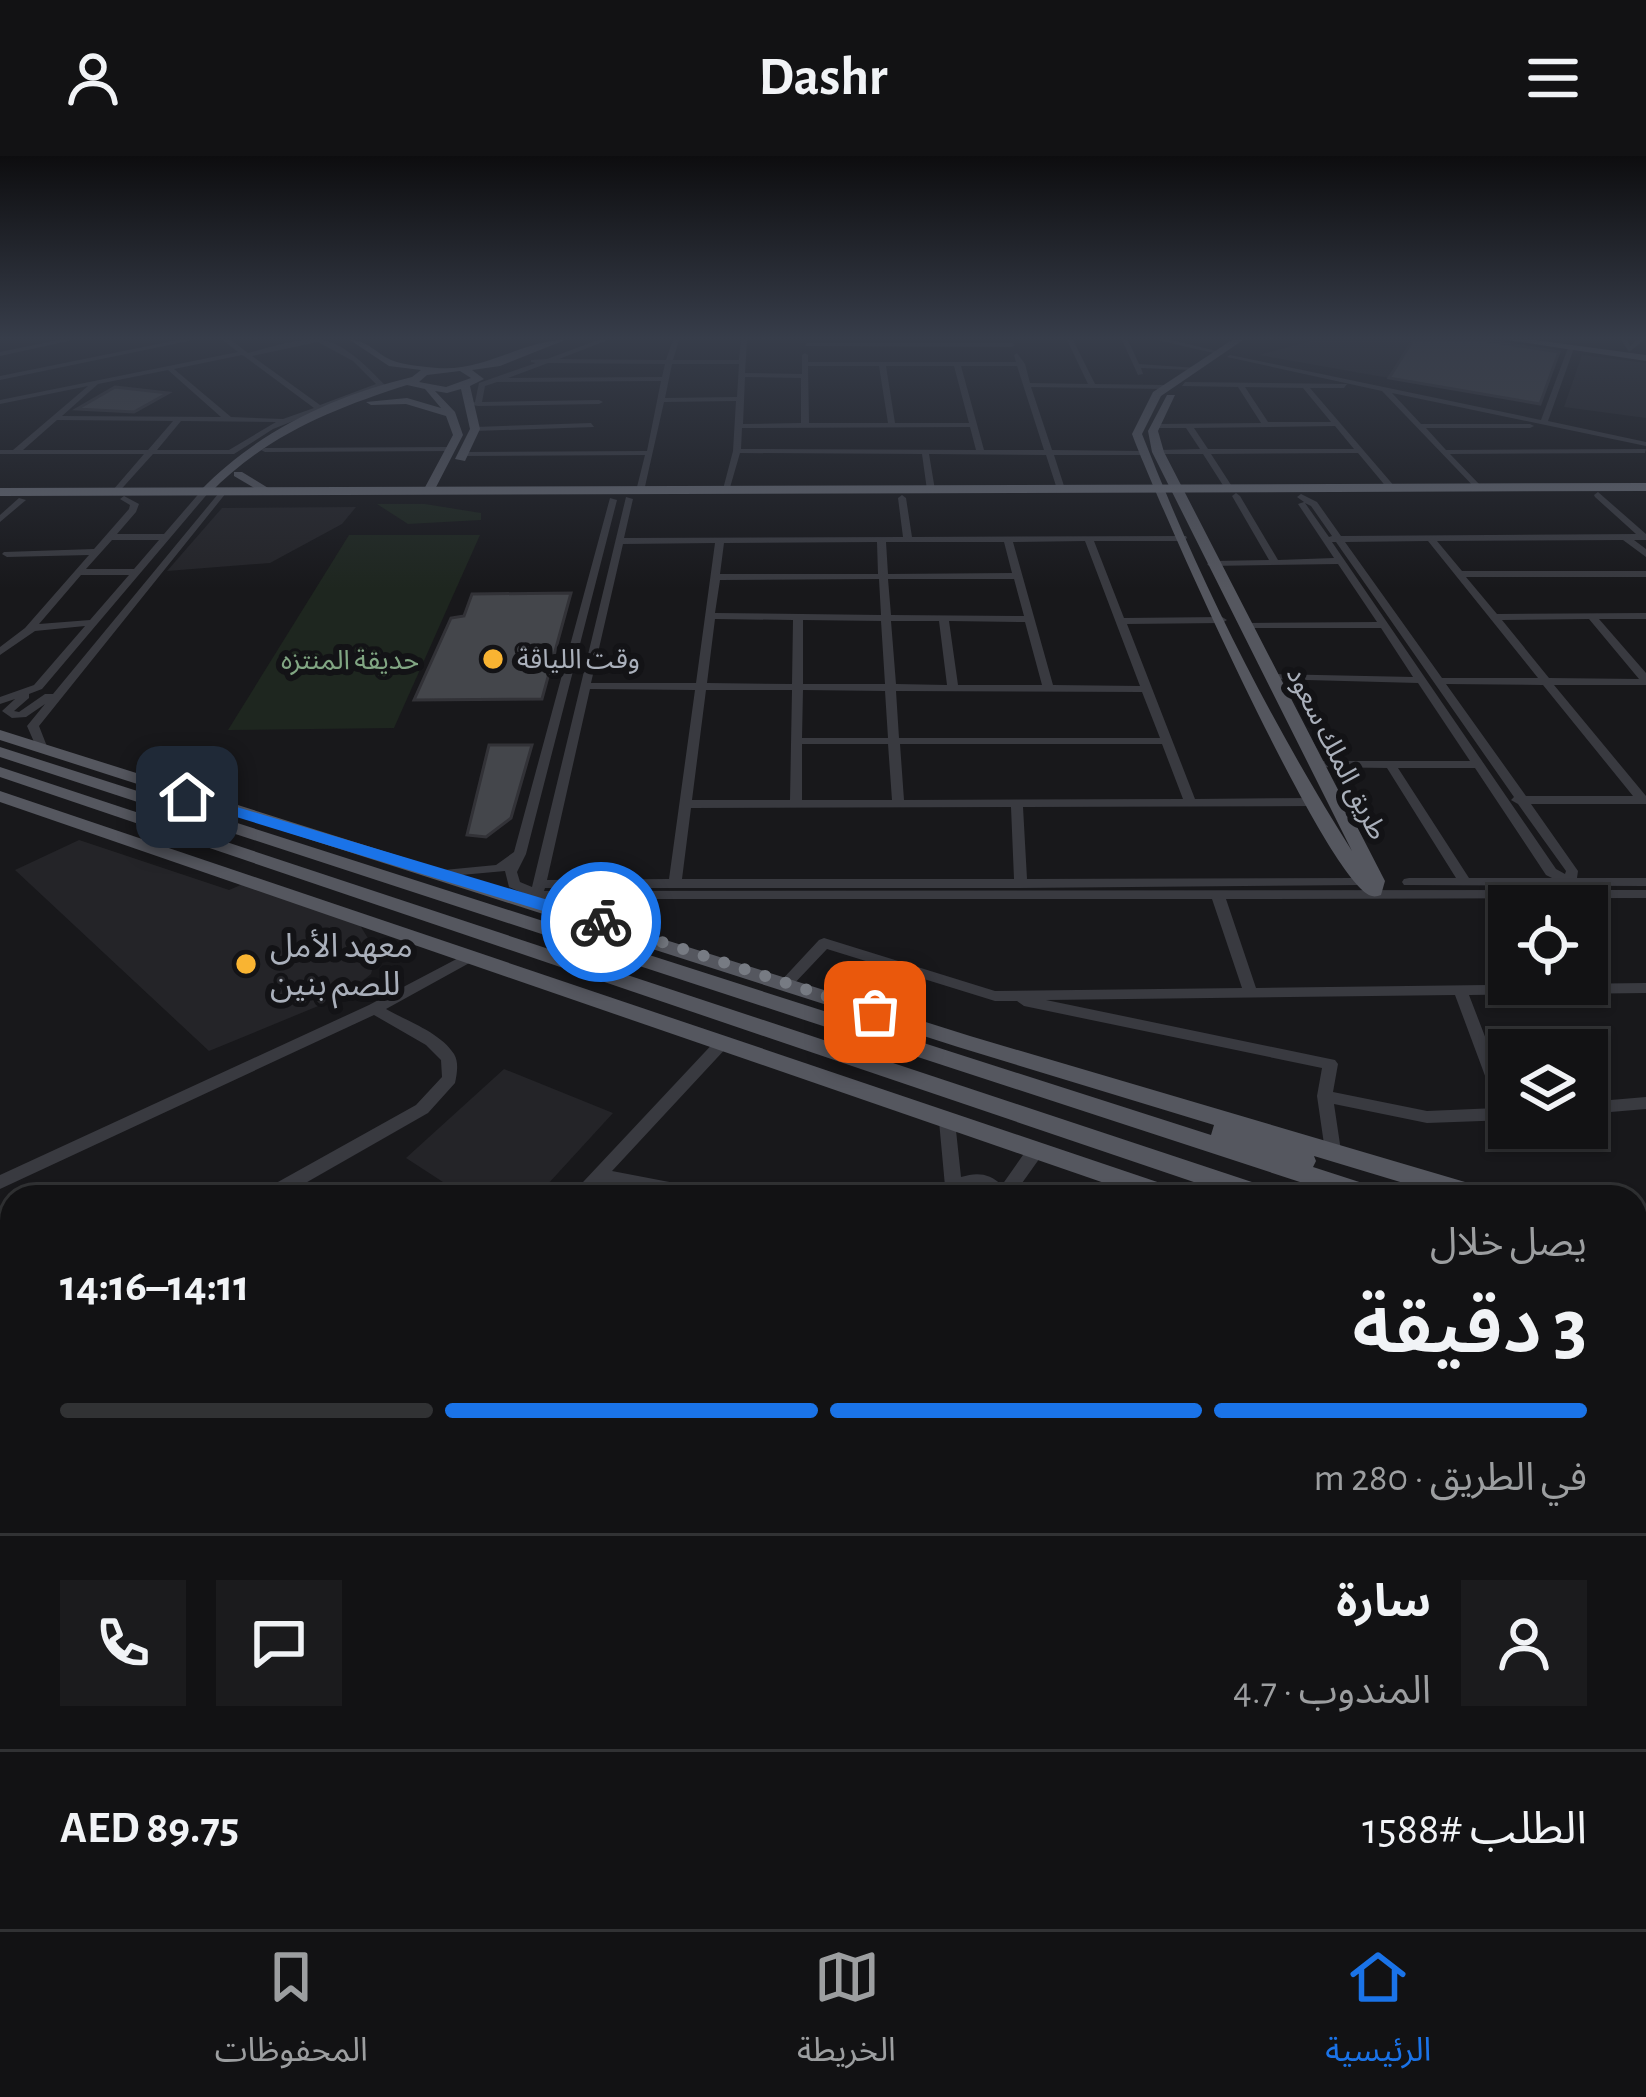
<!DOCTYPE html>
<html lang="ar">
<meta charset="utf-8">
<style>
:root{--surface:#121214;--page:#1b1b1d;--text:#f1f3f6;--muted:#9c9ea0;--line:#313234;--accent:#1a73e8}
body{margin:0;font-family:"Alegreya Sans","Noto Sans Arabic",sans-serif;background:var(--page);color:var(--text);direction:rtl;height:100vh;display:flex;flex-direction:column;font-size:45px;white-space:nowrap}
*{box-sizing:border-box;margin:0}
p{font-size:39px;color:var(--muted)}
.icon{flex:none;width:66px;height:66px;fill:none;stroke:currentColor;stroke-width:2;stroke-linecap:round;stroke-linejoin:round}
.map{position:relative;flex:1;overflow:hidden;direction:ltr}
.sheet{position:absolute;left:0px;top:1029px;width:1647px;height:744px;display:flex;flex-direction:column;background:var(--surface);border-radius:36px 36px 0 0;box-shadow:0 3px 9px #0004,0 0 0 3px var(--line);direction:rtl}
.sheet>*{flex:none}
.buttons{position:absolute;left:1488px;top:729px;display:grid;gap:24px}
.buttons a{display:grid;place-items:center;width:120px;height:120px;border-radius:0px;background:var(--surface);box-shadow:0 3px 9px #0004,0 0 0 3px var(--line);font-size:60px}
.pin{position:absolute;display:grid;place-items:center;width:102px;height:102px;color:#fff;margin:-51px;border-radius:24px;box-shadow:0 6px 18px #0006}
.courier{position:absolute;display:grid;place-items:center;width:120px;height:120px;margin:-60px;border:9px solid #1a73e8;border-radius:50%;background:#fff;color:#222;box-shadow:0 3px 15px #0007}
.overview em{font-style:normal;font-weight:600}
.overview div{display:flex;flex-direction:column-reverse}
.overview{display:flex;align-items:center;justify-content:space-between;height:204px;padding:0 60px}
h1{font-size:78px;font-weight:600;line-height:90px}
.bar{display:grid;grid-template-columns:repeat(4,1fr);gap:18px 12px;align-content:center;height:144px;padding:0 60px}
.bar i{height:15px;border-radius:9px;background:var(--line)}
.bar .active{background:var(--accent)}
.bar p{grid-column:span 4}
.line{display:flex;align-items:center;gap:30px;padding:0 60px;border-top:3px solid var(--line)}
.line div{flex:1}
.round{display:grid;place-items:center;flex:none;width:126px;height:126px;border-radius:0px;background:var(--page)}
header{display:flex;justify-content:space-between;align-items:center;height:156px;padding:0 60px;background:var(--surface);font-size:54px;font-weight:600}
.menu{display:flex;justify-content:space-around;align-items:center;height:168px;border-top:3px solid var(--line);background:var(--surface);font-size:33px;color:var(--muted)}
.menu a{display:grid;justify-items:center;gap:6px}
.menu .active{color:var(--accent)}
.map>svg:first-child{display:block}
.built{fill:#242428}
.green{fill:#1e261f}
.building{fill:#44464b;stroke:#323237;stroke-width:3}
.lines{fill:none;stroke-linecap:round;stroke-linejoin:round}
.minor{fill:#393a40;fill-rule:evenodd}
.major{fill:#55575f;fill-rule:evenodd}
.highway{fill:#656871;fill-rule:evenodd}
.route{fill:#1a73e8}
.done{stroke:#777b83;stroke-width:12;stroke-dasharray:0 21.6}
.poi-dot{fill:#f9b432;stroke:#131316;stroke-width:4.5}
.labels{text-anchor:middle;stroke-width:12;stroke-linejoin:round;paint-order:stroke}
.far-poi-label{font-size:27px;fill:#aab0bb;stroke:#131316;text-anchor:start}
.far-park-label{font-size:27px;fill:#81a683;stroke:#131316}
.far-street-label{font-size:27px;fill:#aab0bb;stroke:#131316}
.poi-label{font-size:33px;fill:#aab0bb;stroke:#131316;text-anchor:start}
</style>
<header><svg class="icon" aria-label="menu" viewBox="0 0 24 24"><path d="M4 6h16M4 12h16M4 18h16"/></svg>Dashr<svg class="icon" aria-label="person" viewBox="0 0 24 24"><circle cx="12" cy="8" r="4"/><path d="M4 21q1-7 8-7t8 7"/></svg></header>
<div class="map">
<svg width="1646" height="1773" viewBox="0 0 1646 1773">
<rect width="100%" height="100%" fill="#18181b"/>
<g class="built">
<polygon points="1314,184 1413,184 1389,222 1259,199"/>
<polygon points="1582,199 1646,207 1646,262 1564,251"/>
<polygon points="356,351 342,368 270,407 167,415 222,352"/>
<polygon points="79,684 229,734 243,728 358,766 377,797 371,818 345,839 209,895 15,714"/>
<polygon points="504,913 613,957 536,1041 466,1041 406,1002"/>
</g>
<g class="green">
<polygon points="377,348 425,348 481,357 481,364 408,368"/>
<polygon points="349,379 480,379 394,572 228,574"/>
</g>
<g class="building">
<polygon points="1413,184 1482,184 1559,196 1540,248 1389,222"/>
<polygon points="115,231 168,237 134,256 77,253"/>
<polygon points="571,437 542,543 414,544 451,462 464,460 472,438"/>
<polygon points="489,589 532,589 511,662 486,681 467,679"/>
<polygon points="0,1252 12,1256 12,1304 0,1320"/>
</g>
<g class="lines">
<g class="minor">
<polygon points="58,184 73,184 0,200 0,196"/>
<polygon points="178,184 193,184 0,224 0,220"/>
<path d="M223,184H231L248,197C268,192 303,180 323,184C347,189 368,212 385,229L273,273L234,298H153L116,339L113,338V334L144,298H0V294H13L88,230L0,248V244L238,196ZM318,186L353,205L376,228L320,249L252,200ZM242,199L244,200L314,252L283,263L231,261L174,213ZM168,214L221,261L62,260L98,228ZM57,264L173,265L148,294H23ZM181,265L276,266L229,294H157Z"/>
<path d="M598,184H608L559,203L666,204L673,184H679L673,204H739L741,184H747L745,217L802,218V199L805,197L808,199V206H1016L1014,199L1017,197L1025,208L1030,227L1088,228L1067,184H1073L1095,228L1165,229L1169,231L1165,233L1031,231L1052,294L1143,295L1147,297L1143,299H1054L1065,333L1061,336L1057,333L1046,299L929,298L935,334L931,337L927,334L922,298L740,297L729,335L722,337L733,295L736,245L664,246L644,335L640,338L636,335L645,299L461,300V296H464L647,295L661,225L497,226L485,230L482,246L599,244L603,246L599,248L478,250L468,248L475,246L479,227L536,207L531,206V204L547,203ZM548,207L665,208L662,221L508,222ZM672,208H739L737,241L665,242ZM808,210H879L888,267H809ZM886,210H954L969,267H895ZM961,210H1017L1044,294H984ZM745,221L801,222V267L743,268ZM970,271L976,294L741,293L742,272Z"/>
<polygon points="1122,184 1128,184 1139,208 1197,212 1194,214 1141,212 1143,218 1138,219"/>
<polygon points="1157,184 1171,184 1221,196 1218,198"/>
<polygon points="1621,184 1627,184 1630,190 1637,184 1644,184 1629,196"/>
<polygon points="807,187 1012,187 1015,189 1012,191 805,190"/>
<polygon points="1571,190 1574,192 1548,265 1646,286 1646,290 1392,237 1421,268 1530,268 1534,270 1530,272 1426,272 1446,294 1646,293 1645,297 1450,298 1480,329 1480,333 1477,334 1382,235 1227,201 1230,199 1541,264 1568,192"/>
<path d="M1185,226L1347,228L1344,232H1310L1395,331L1388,333L1358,297L1211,298L1233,332L1226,334L1203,298H1158L1154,296L1158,294L1200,293L1186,272H1156L1152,270L1156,268L1261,267L1238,231L1182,230ZM1245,231L1303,232L1331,266H1268ZM1335,270L1354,293H1208L1194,272Z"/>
<polygon points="591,267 594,271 475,275 471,273 475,271"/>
<polygon points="451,291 454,291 454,295 265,296 261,294 265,292"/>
<path d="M223,332L227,335L226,337L39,570L48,593L46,595H38L27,570L45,548L26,561L12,562L2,555L15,543L0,548V541L34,529L85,470L35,475L0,499V491L25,472L89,399L7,401L2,398L4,396L94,393L129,353L130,349L120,343L124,340L139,348L136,356L117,378H164L202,334L209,336L42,533L29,538V542L14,555L19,556L45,538H53ZM112,384H159L134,413H86ZM81,419H129L90,464L39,468Z"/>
<path d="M1236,337L1240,340L1278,404L1334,402L1298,348L1304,346L1297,341L1301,338L1317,346L1341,380L1636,378L1595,341L1594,339L1598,336L1646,378V384H1634L1646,393V401L1623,384L1437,385L1462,415H1646V421H1466L1497,458L1646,457V463H1599L1646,517V529H1554L1646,640V648H1531L1578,715L1577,722H1646V730L1404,729L1402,726L1404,723L1409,722H1456L1387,612L1315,611L1309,608L1315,605H1470L1418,527L1267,523V519L1271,518L1413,521L1381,472H1241L1240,470L1245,467L1377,466L1338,408L1209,410L1207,408L1212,405L1269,404L1232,340ZM1305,347L1311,350L1332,380L1329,381ZM1428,385L1538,522H1442L1345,386ZM1332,386H1336L1514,641L1511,644L1518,648L1566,715L1565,718L1556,713ZM1589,463L1639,523L1549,522L1502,464ZM1446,528L1543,529L1633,640H1526ZM1398,612H1475L1546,719L1552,722H1469Z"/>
<path d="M902,339L906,342L912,381L1186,380L1187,382L1183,385H1094L1124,462L1222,461L1227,464L1222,467L1127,468L1195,643L1314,642L1320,646L1314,650L1023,651L1027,723L1355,722L1360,723L1362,726L1360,729L1021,732H545L544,735L1646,734V742L1226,743L1256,832L1646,827V837L1469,839L1509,943V964L1427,967L1334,948L1341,995L1339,1000L1333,1001L1327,1000L1325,995L1317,940L1322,912L1024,850L1017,845H995L827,793L791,831H781L779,827L819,784L824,782L995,835L1242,832L1212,743H617L604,751L603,756L611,767L604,771L599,770L589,757L591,749L598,743H537L509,731L505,715L439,721L438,718L439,715L444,714L496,709L514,696L610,342L617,344L526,698L517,716L520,726L532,731L626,341L633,343L624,382L903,381L898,342ZM1085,385L1140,530L1053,529L1013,386ZM877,386L878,418H720L724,387ZM886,386H1004L1012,417L888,418ZM715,387L696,527H591L623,388ZM879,423L881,459L715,457L720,424ZM888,423H1014L1024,460L891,459ZM715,463L793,464L792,528L707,527ZM803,464L881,465L885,528H803ZM891,465H939L947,529L896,528ZM949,465L1025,466L1042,529H958ZM590,533L695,534L669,723L547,724ZM706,534H792L790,644H692ZM803,534L885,535L888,582H802ZM896,535L1142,536L1160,582H899ZM802,588H888L892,644H802ZM900,588H1162L1183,643L904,644ZM1011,651L1014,723H682L691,652ZM1455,839L1497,952L1427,955L1333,936L1338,908L1335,904L1046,844Z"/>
<polygon points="19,342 26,344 0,366 0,359"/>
<path d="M468,797L473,799L475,802L473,805L386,853C407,865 441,877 454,898C459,906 457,918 455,927L428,957L281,1041H258L260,1036L416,949L442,921L441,904L426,889L374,859L0,1033V1019L369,849Z"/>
<polygon points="724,880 731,885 729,889 612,1015 711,1034 717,1036 719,1041 676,1041 601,1026 588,1041 569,1041 719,881"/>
<polygon points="1646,941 1646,953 1587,958 1587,946"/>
<path d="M947,959L953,961L955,965L961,1021C977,1016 989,1017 1002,1029L1030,989L1036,988L1042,989L1044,994L1042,999L1012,1041H993C983,1030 976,1030 962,1035V1041H946L939,965L941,961Z"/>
<polygon points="12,1155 12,1172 0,1176 0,1159"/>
<polygon points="12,1325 12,1349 0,1356 0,1332"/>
<polygon points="1635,1400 1646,1404 1646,1426 1635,1422"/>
<polygon points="1635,1631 1646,1636 1646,1660 1635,1655"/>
<polygon points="12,1632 12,1662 0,1669 0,1639"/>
<polygon points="504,1761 530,1761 526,1773 500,1773"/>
<polygon points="813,1761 839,1761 837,1773 811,1773"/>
<polygon points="879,1761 905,1761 903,1773 877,1773"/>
<polygon points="1331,1761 1370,1761 1375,1764 1379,1773 1340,1773 1335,1770"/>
</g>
<g class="major">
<path d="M350,184C367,184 376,197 391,204C403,209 425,211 437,212C483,216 524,184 565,184L500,210L472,214L484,223L470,230L480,273L465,305L455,303L470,273L461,233L447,237L435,235L455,256L463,279L433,337L423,335L453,279L446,260L406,248L371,249L366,246L407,242L441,252L425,233L407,229C332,253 265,280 209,338H201V334C258,275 333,240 412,221L421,214L389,210ZM460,215L471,222L446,231L419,226L427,219Z"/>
<path d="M1232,184H1243L1161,240L1142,278C1198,422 1270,565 1352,695L1152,296L1148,275L1167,239H1175L1158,275L1164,296L1385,725L1381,739C1378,740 1375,741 1372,740C1327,730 1154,338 1132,278L1153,236Z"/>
<polygon points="1507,184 1535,184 1646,199 1646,205"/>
<polygon points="234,316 242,316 273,335 263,337 234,320"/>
<polygon points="0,574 970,880 1482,1031 1490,1034 1494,1041 1450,1041 1314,1000 1316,1005 1313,1011 1384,1034 1388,1041 1346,1041 0,601 0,591 1211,979 1214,969 958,891 0,584"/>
<polygon points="0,611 1267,1031 1275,1034 1279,1041 1238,1041 0,621"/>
<polygon points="0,635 1181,1034 1185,1041 1145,1041 0,646"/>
<polygon points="1635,1078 1646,1081 1646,1101 1635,1098"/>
<polygon points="1635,1114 1646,1118 1646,1140 1635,1136"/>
<polygon points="1635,1152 1646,1155 1646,1177 1635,1174"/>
<polygon points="1635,1187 1646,1191 1646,1215 1635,1211"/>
</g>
<polygon class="highway" points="1646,327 1646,335 0,340 0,332"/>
</g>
<linearGradient id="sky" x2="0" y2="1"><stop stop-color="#0d0d0f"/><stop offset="0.42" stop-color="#373d4a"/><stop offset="1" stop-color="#373d4a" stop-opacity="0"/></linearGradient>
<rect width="1646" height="433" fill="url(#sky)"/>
<polygon class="route" points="187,636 608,762 610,766 595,771 181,644"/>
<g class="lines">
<polyline class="done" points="601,766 875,856"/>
</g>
<g class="poi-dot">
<circle cx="493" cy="503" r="12"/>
<circle cx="246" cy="808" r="12"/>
</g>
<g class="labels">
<g class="far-poi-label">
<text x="517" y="512">وقت اللياقة</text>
</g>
<g class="far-park-label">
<text x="350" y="513">حديقة المنتزه</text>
</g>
<g class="far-street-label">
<text transform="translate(1337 597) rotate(63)" y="9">طريق الملك سعود</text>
</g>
<g class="poi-label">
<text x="270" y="801">معهد الأمل<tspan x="270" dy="38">للصم بنين</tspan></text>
</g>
</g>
</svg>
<div class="buttons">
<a><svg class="icon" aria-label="locate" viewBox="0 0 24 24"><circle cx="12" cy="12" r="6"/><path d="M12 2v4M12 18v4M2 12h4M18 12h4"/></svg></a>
<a><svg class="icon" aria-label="layers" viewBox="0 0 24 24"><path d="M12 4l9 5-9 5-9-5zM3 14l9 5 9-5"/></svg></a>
</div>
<div class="pin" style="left:875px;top:856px;background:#ea580c"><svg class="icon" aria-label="bag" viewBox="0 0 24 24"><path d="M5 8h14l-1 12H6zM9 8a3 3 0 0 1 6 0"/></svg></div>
<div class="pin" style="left:187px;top:641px;background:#1f2937"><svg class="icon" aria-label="home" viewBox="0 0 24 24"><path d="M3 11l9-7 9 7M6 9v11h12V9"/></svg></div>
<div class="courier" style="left:601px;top:766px"><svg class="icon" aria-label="bike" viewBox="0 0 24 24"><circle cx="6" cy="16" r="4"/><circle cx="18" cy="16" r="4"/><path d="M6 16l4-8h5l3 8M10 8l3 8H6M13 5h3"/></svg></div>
<section class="sheet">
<div class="overview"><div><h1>3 دقيقة</h1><p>يصل خلال</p></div><em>14:11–14:16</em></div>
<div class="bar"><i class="active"></i><i class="active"></i><i class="active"></i><i></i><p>في الطريق · 280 m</p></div>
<div class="line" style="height:216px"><a class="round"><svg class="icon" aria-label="person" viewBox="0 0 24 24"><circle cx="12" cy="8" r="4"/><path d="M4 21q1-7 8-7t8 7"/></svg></a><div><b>سارة</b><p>المندوب · 4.7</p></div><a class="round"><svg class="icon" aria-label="chat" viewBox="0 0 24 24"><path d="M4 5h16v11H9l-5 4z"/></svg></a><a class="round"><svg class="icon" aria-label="phone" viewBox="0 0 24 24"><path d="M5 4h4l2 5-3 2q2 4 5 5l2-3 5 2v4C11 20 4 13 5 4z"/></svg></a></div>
<div class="line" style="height:156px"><div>الطلب #1588</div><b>AED 89.75</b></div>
</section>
</div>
<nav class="menu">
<a class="active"><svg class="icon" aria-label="home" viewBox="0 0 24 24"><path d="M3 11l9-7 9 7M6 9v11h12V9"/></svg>الرئيسية</a>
<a><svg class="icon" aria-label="map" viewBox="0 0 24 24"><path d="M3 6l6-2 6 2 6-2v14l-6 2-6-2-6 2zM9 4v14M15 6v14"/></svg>الخريطة</a>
<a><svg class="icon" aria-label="saved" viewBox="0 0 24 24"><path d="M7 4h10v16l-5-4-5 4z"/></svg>المحفوظات</a>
</nav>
